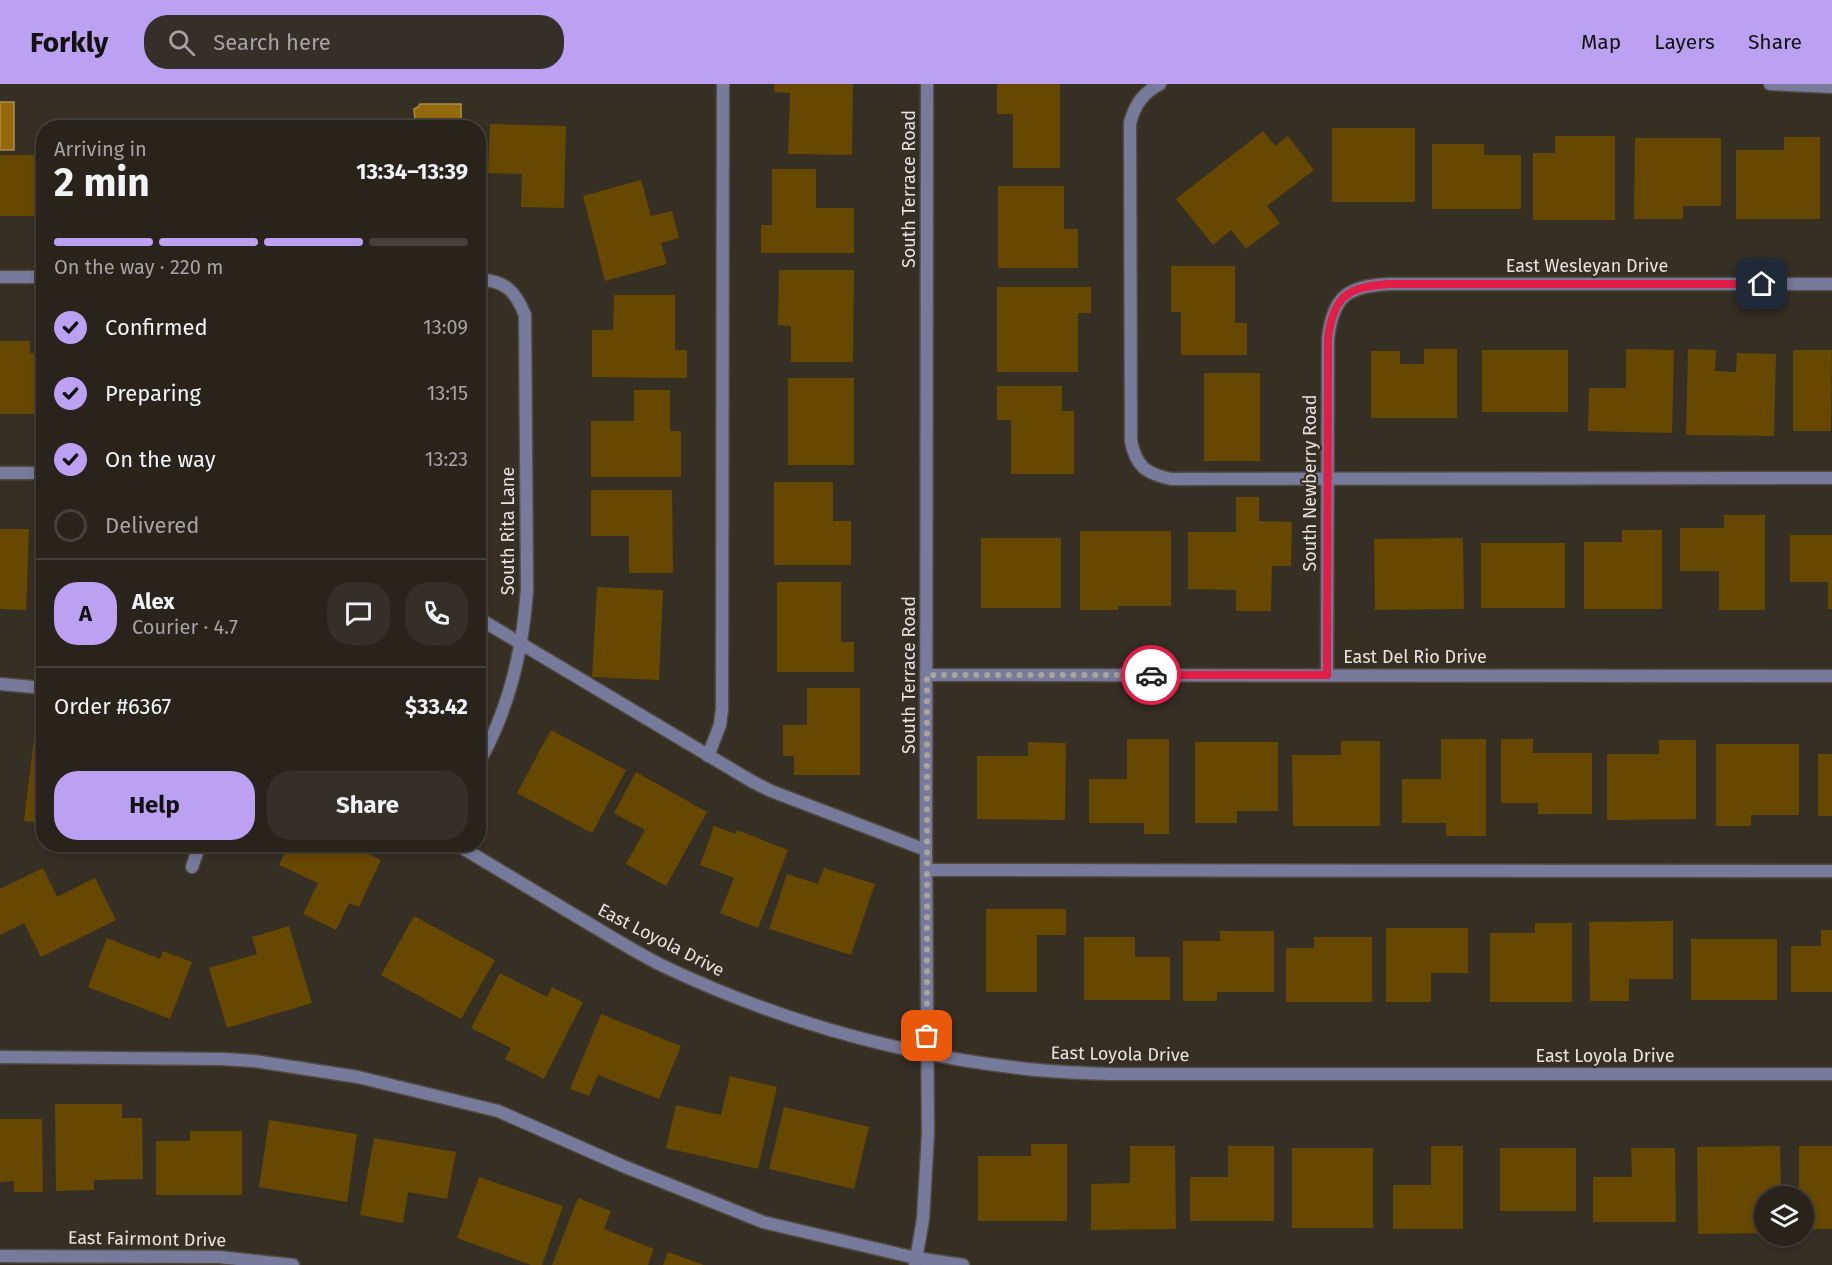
<!DOCTYPE html>
<meta charset="utf-8">
<style>
:root{--surface:#28231b;--page:#342f28;--text:#f1f3f6;--muted:#a5a4a3;--line:#44403a;--accent:#bca0f2}
body{margin:0;font-family:"Fira Sans",sans-serif;background:var(--page);color:var(--text);height:100vh;display:flex;flex-direction:column;font-size:22px;white-space:nowrap}
*{box-sizing:border-box;margin:0}
p{font-size:20px;color:var(--muted)}
.icon{flex:none;width:33px;height:33px;fill:none;stroke:currentColor;stroke-width:2;stroke-linecap:round;stroke-linejoin:round}
.map{position:relative;flex:1;overflow:hidden}
.side{position:absolute;left:36px;top:36px;width:450px;height:732px;display:flex;flex-direction:column;background:var(--surface);border-radius:24px;box-shadow:0 3px 9px #0003,0 0 0 2px var(--line)}
.side>*{flex:none}
.buttons{position:absolute;left:1754px;top:1102px;display:grid;gap:12px}
.buttons a{display:grid;place-items:center;width:60px;height:60px;border-radius:50%;background:var(--surface);box-shadow:0 3px 9px #0003,0 0 0 2px var(--line);font-size:30px}
.pin{position:absolute;display:grid;place-items:center;width:51px;height:51px;color:#fff;margin:-26px;border-radius:12px;box-shadow:0 3px 9px #0006}
.courier{position:absolute;display:grid;place-items:center;width:60px;height:60px;margin:-30px;border:4px solid #e11d48;border-radius:50%;background:#fff;color:#222;box-shadow:0 2px 8px #0007}
.overview em{font-style:normal;font-weight:700}
.overview div{display:flex;flex-direction:column-reverse}
.overview{display:flex;align-items:center;justify-content:space-between;height:102px;padding:0 18px}
h1{font-size:39px;font-weight:700;line-height:45px}
.bar{display:grid;grid-template-columns:repeat(4,1fr);gap:9px 6px;align-content:center;height:72px;padding:0 18px}
.bar i{height:8px;border-radius:4px;background:var(--line)}
.bar .active{background:var(--accent)}
.bar p{grid-column:span 4}
.line{display:flex;align-items:center;gap:15px;padding:0 18px;border-top:2px solid var(--line)}
.line div{flex:1}
.round{display:grid;place-items:center;flex:none;width:63px;height:63px;border-radius:24px;background:var(--page)}
ol{padding:0 18px;list-style:none}
li{display:flex;align-items:center;gap:18px;height:66px}
li p{margin-inline-start:auto}
li .icon{padding:6px;border-radius:50%;background:var(--accent);color:#111;stroke-width:4}
li:last-child{color:var(--muted)}
li i{width:33px;height:33px;border:3px solid var(--line);border-radius:50%}
.action{display:flex;gap:12px;margin-top:auto;padding:12px 18px}
.action a{flex:1;height:69px;border-radius:24px;background:var(--accent);color:#111;font-size:24px;font-weight:700;line-height:69px;text-align:center}
.action a+a{background:var(--page);color:var(--text)}
header{display:flex;align-items:center;gap:36px;box-sizing:border-box;height:84px;padding:0 30px;background:var(--accent);color:#111}
header strong{font-size:28px}
nav{display:flex;gap:33px;margin-inline-start:auto;font-size:21px}
.search{width:420px;height:54px;background:var(--page);display:flex;align-items:center;gap:15px;box-sizing:border-box;padding:0 21px;border-radius:24px;color:var(--muted);font-size:22px}
.map>svg:first-child{display:block}
.water{fill:#92690b;stroke:#ac8e4a;stroke-width:1.5}
.building{fill:#674800}
.lines{fill:none;stroke-linecap:round;stroke-linejoin:round}
.service-casing{stroke:#514c42;stroke-width:15}
.minor-casing{stroke:#514c42;stroke-width:15}
.service{stroke:#787a9b;stroke-width:12}
.minor{stroke:#787a9b;stroke-width:12}
.done{stroke:#a9a49c;stroke-width:6;stroke-dasharray:0 10.8}
.route{stroke:#e11d48;stroke-width:8}
.labels{text-anchor:middle;stroke-width:4.5;stroke-linejoin:round;paint-order:stroke}
.street-label{font-size:18px;fill:#e7e3dd;stroke:#352f24}
</style>
<header>
<strong>Forkly</strong>
<div class="search"><svg class="icon" aria-label="search" viewBox="0 0 24 24"><circle cx="10" cy="10" r="6"/><path d="M15 15l6 6"/></svg>Search here</div>
<nav><a>Map</a><a>Layers</a><a>Share</a></nav>
</header>
<div class="map">
<svg width="1832" height="1181" viewBox="0 0 1832 1181">
<rect width="100%" height="100%" fill="#352f24"/>
<g class="water">
<rect x="0" y="18" width="14" height="48"/>
<polygon points="420,20 461,20 461,42 419,42 419,39 415,37 414,25 418,23"/>
</g>
<g class="building">
<polygon points="774,0 853,0 852,71 788,70 790,9 774,8"/>
<polygon points="997,0 1060,0 1060,84 1013,84 1013,30 997,30"/>
<polygon points="490,40 566,42 564,124 521,123 522,90 488,89"/>
<rect x="1332" y="44" width="83" height="74"/>
<polygon points="1263,47 1275,62 1288,52 1314,86 1267,122 1280,139 1246,165 1231,146 1213,161 1176,115"/>
<polygon points="1555,52 1615,52 1615,136 1533,136 1533,69 1555,69"/>
<polygon points="1784,53 1820,53 1820,135 1736,135 1736,66 1784,66"/>
<polygon points="1635,54 1721,54 1721,122 1683,122 1683,135 1634,135"/>
<polygon points="1432,60 1484,60 1484,71 1521,71 1521,125 1432,125"/>
<rect x="0" y="71" width="44" height="61"/>
<polygon points="772,85 816,85 816,124 854,124 854,169 761,169 761,141 772,141"/>
<polygon points="641,96 651,132 672,127 679,154 661,159 667,180 605,197 583,112"/>
<polygon points="998,102 1064,102 1064,145 1078,145 1078,184 998,184"/>
<polygon points="1171,182 1235,182 1235,239 1247,239 1247,271 1181,271 1181,228 1171,228"/>
<polygon points="779,186 854,186 853,278 791,278 791,242 778,241"/>
<polygon points="997,203 1091,203 1091,229 1078,229 1078,288 997,288"/>
<polygon points="614,211 675,211 675,266 687,266 687,294 592,293 592,246 613,246"/>
<polygon points="0,257 30,257 30,269 44,269 44,330 0,330"/>
<polygon points="1424,265 1457,265 1457,334 1371,334 1371,267 1400,267 1400,280 1424,280"/>
<polygon points="1626,265 1674,266 1672,349 1588,347 1589,304 1626,304"/>
<polygon points="1688,265 1716,266 1715,287 1736,288 1737,269 1776,270 1774,352 1686,351"/>
<rect x="1482" y="266" width="86" height="62"/>
<polygon points="1793,266 1832,266 1831,347 1793,347"/>
<rect x="1204" y="289" width="56" height="88"/>
<rect x="788" y="294" width="66" height="87"/>
<polygon points="997,302 1062,302 1062,327 1074,327 1074,390 1011,390 1011,336 997,336"/>
<polygon points="634,306 670,306 670,347 681,347 681,393 591,393 591,337 634,337"/>
<polygon points="774,398 833,398 833,437 851,437 851,481 774,481"/>
<polygon points="591,406 672,406 673,489 629,489 629,452 591,452"/>
<polygon points="1236,413 1259,413 1259,437 1292,438 1291,482 1272,482 1271,527 1236,527 1236,506 1188,505 1188,448 1236,448"/>
<polygon points="1724,431 1765,431 1765,526 1719,526 1719,487 1680,487 1680,444 1724,444"/>
<polygon points="0,445 29,445 26,526 0,525"/>
<polygon points="1622,446 1662,446 1662,525 1584,525 1584,458 1622,458"/>
<polygon points="1080,447 1171,447 1171,522 1118,522 1118,526 1080,526"/>
<polygon points="1790,451 1832,451 1832,525 1828,525 1828,498 1790,498"/>
<rect x="981" y="454" width="80" height="70"/>
<polygon points="1463,454 1464,525 1375,526 1374,455"/>
<rect x="1481" y="459" width="84" height="65"/>
<polygon points="777,498 841,498 841,558 854,558 854,588 777,588"/>
<polygon points="597,503 663,506 659,596 592,593"/>
<polygon points="807,604 860,604 860,691 794,691 794,672 783,672 783,641 807,641"/>
<polygon points="551,646 626,686 592,749 517,709"/>
<polygon points="34,654 44,655 44,739 24,737"/>
<polygon points="1127,655 1169,655 1169,750 1144,750 1144,739 1089,739 1089,695 1127,695"/>
<polygon points="1441,655 1486,655 1486,752 1446,752 1446,739 1402,739 1402,695 1441,695"/>
<polygon points="1501,655 1533,655 1533,669 1592,669 1592,730 1538,730 1538,719 1501,719"/>
<polygon points="1659,656 1696,656 1696,735 1607,736 1607,670 1659,670"/>
<polygon points="1341,657 1380,657 1380,742 1293,742 1292,671 1341,671"/>
<polygon points="1028,658 1066,659 1065,736 977,735 977,672 1028,672"/>
<polygon points="1195,658 1278,658 1278,727 1237,727 1237,739 1195,739"/>
<polygon points="1716,660 1799,660 1799,731 1751,731 1751,742 1716,742"/>
<rect x="1818" y="670" width="14" height="62"/>
<polygon points="636,688 707,728 666,802 626,780 645,746 614,729"/>
<polygon points="714,742 736,750 737,746 788,766 758,844 720,829 734,794 700,781"/>
<polygon points="289,760 348,760 381,776 359,823 349,819 336,846 303,830 318,799 279,781"/>
<polygon points="43,784 57,813 95,794 116,836 41,873 24,839 0,851 0,805"/>
<polygon points="824,784 875,800 851,871 769,845 787,790 818,800"/>
<polygon points="986,825 1066,825 1066,851 1037,851 1037,908 986,908"/>
<polygon points="414,832 495,876 461,935 381,891"/>
<polygon points="1673,837 1673,895 1629,895 1629,917 1590,917 1589,838"/>
<polygon points="1535,839 1572,839 1572,918 1490,918 1490,849 1535,849"/>
<polygon points="289,842 312,919 227,944 209,884 257,870 252,853"/>
<polygon points="1386,844 1468,844 1468,889 1431,889 1431,918 1386,918"/>
<polygon points="1821,846 1832,846 1832,908 1791,908 1791,862 1821,862"/>
<polygon points="1220,847 1274,847 1274,908 1217,908 1217,917 1183,917 1183,857 1220,857"/>
<polygon points="1084,853 1135,853 1135,873 1170,873 1170,916 1084,916"/>
<polygon points="1314,853 1372,853 1372,918 1286,918 1286,864 1314,864"/>
<polygon points="107,854 160,875 163,867 192,878 170,935 88,903"/>
<rect x="1691" y="855" width="86" height="61"/>
<polygon points="500,889 547,913 552,903 583,918 544,995 505,975 511,964 471,944"/>
<polygon points="601,930 681,962 659,1015 598,991 589,1012 570,1005"/>
<polygon points="730,992 777,1003 758,1085 666,1064 676,1021 721,1031"/>
<polygon points="55,1020 122,1020 122,1034 142,1034 143,1095 94,1096 94,1106 56,1107"/>
<polygon points="784,1023 869,1043 854,1105 769,1085"/>
<polygon points="0,1035 42,1035 43,1108 14,1108 14,1097 0,1098"/>
<polygon points="269,1036 357,1050 347,1118 259,1103"/>
<polygon points="190,1047 242,1047 242,1111 156,1111 156,1057 190,1057"/>
<polygon points="374,1054 456,1068 447,1115 408,1108 403,1139 360,1131"/>
<polygon points="1031,1060 1067,1060 1067,1137 978,1137 978,1072 1031,1072"/>
<polygon points="1130,1062 1175,1062 1176,1145 1091,1146 1091,1100 1130,1099"/>
<polygon points="1228,1062 1274,1062 1274,1137 1190,1137 1190,1093 1228,1093"/>
<polygon points="1431,1062 1463,1062 1463,1145 1393,1145 1393,1101 1431,1101"/>
<polygon points="1780,1062 1781,1113 1764,1113 1764,1149 1698,1150 1697,1063"/>
<polygon points="1799,1062 1832,1062 1832,1145 1803,1145 1803,1113 1799,1113"/>
<rect x="1292" y="1064" width="81" height="80"/>
<rect x="1500" y="1064" width="76" height="63"/>
<polygon points="1631,1064 1675,1064 1676,1138 1593,1138 1593,1093 1632,1093"/>
<polygon points="479,1093 563,1122 542,1181 531,1181 457,1154"/>
<polygon points="578,1114 611,1127 604,1145 654,1165 648,1181 552,1181"/>
<polygon points="668,1168 704,1181 663,1181"/>
</g>
<g class="lines">
<defs>
<g id="service">
<path d="M1160,0C1143,9 1135,20 1130,39L1131,357C1136,383 1147,390 1171,395L1832,394"/>
<polyline points="1770,0 1832,3"/>
<polyline points="0,389 44,389"/>
<polyline points="478,534 753,698 771,707 926,766"/>
<polyline points="708,672 720,641 722,625 723,0"/>
<polyline points="926,786 1832,787"/>
<polyline points="0,973 223,975 254,977 358,993 498,1027 623,1082 763,1138 916,1174 963,1181"/>
</g>
<g id="minor">
<polyline points="0,193 44,193"/>
<path d="M478,195C505,197 515,206 525,231L527,505C523,566 509,626 478,680"/>
<polyline points="927,591 1832,592"/>
<path d="M1327,591L1328,255C1333,211 1348,202 1390,200H1832"/>
<polyline points="0,600 44,604"/>
<path d="M456,760C496,784 536,808 576,832C605,849 633,867 663,882C775,935 896,970 1019,984C1049,988 1079,989 1109,990H1832"/>
<polyline points="192,783 200,760"/>
<polyline points="0,1172 219,1173 293,1181"/>
<polyline points="915,1181 923,1135 928,1050 926,766 927,0"/>
</g>
</defs>
<use href="#service" class="service-casing"/>
<use href="#minor" class="minor-casing"/>
<use href="#service" class="service"/>
<use href="#minor" class="minor"/>
</g>
<g class="lines">
<polyline class="done" points="927,952 927,591 1151,591"/>
<path class="route" d="M1151,591H1327L1328,255C1333,211 1348,203 1390,200H1762"/>
</g>
<g class="labels">
<g class="street-label">
<text transform="translate(909 105) rotate(-90)" y="6">South Terrace Road</text>
<text x="1587" y="188">East Wesleyan Drive</text>
<text transform="translate(1310 399) rotate(-90)" y="6">South Newberry Road</text>
<text transform="translate(508 447) rotate(-90)" y="6">South Rita Lane</text>
<text x="1415" y="579">East Del Rio Drive</text>
<text transform="translate(909 591) rotate(-90)" y="6">South Terrace Road</text>
<text transform="translate(661 856) rotate(27)" y="6">East Loyola Drive</text>
<text transform="translate(1120 970) rotate(1)" y="6">East Loyola Drive</text>
<text x="1605" y="978">East Loyola Drive</text>
<text transform="translate(147 1155) rotate(1)" y="6">East Fairmont Drive</text>
</g>
</g>
</svg>
<div class="buttons">
<a><svg class="icon" aria-label="layers" viewBox="0 0 24 24"><path d="M12 4l9 5-9 5-9-5zM3 14l9 5 9-5"/></svg></a>
</div>
<div class="pin" style="left:927px;top:952px;background:#ea580c"><svg class="icon" aria-label="bag" viewBox="0 0 24 24"><path d="M5 8h14l-1 12H6zM9 8a3 3 0 0 1 6 0"/></svg></div>
<div class="pin" style="left:1762px;top:200px;background:#1f2937"><svg class="icon" aria-label="home" viewBox="0 0 24 24"><path d="M3 11l9-7 9 7M6 9v11h12V9"/></svg></div>
<div class="courier" style="left:1151px;top:591px"><svg class="icon" aria-label="car" viewBox="0 0 24 24"><path d="M5 17H2v-5l4-1 3-4h7l3 4 3 1v5h-3M9 17h6M6 11h13"/><circle cx="7" cy="17" r="2"/><circle cx="17" cy="17" r="2"/></svg></div>
<section class="side">
<div class="overview"><div><h1>2 min</h1><p>Arriving in</p></div><em>13:34–13:39</em></div>
<div class="bar"><i class="active"></i><i class="active"></i><i class="active"></i><i></i><p>On the way · 220 m</p></div>
<ol>
<li><svg class="icon" aria-label="check" viewBox="0 0 24 24"><path d="M5 12l5 5 9-10"/></svg>Confirmed<p>13:09</p></li>
<li><svg class="icon" aria-label="check" viewBox="0 0 24 24"><path d="M5 12l5 5 9-10"/></svg>Preparing<p>13:15</p></li>
<li><svg class="icon" aria-label="check" viewBox="0 0 24 24"><path d="M5 12l5 5 9-10"/></svg>On the way<p>13:23</p></li>
<li><i></i>Delivered</li>
</ol>
<div class="line" style="height:108px"><b class="round" style="background:var(--accent);color:#111">A</b><div><b>Alex</b><p>Courier · 4.7</p></div><a class="round"><svg class="icon" aria-label="chat" viewBox="0 0 24 24"><path d="M4 5h16v11H9l-5 4z"/></svg></a><a class="round"><svg class="icon" aria-label="phone" viewBox="0 0 24 24"><path d="M5 4h4l2 5-3 2q2 4 5 5l2-3 5 2v4C11 20 4 13 5 4z"/></svg></a></div>
<div class="line" style="height:78px"><div>Order #6367</div><b>$33.42</b></div>
<div class="action"><a>Help</a><a>Share</a></div>
</section>
</div>
